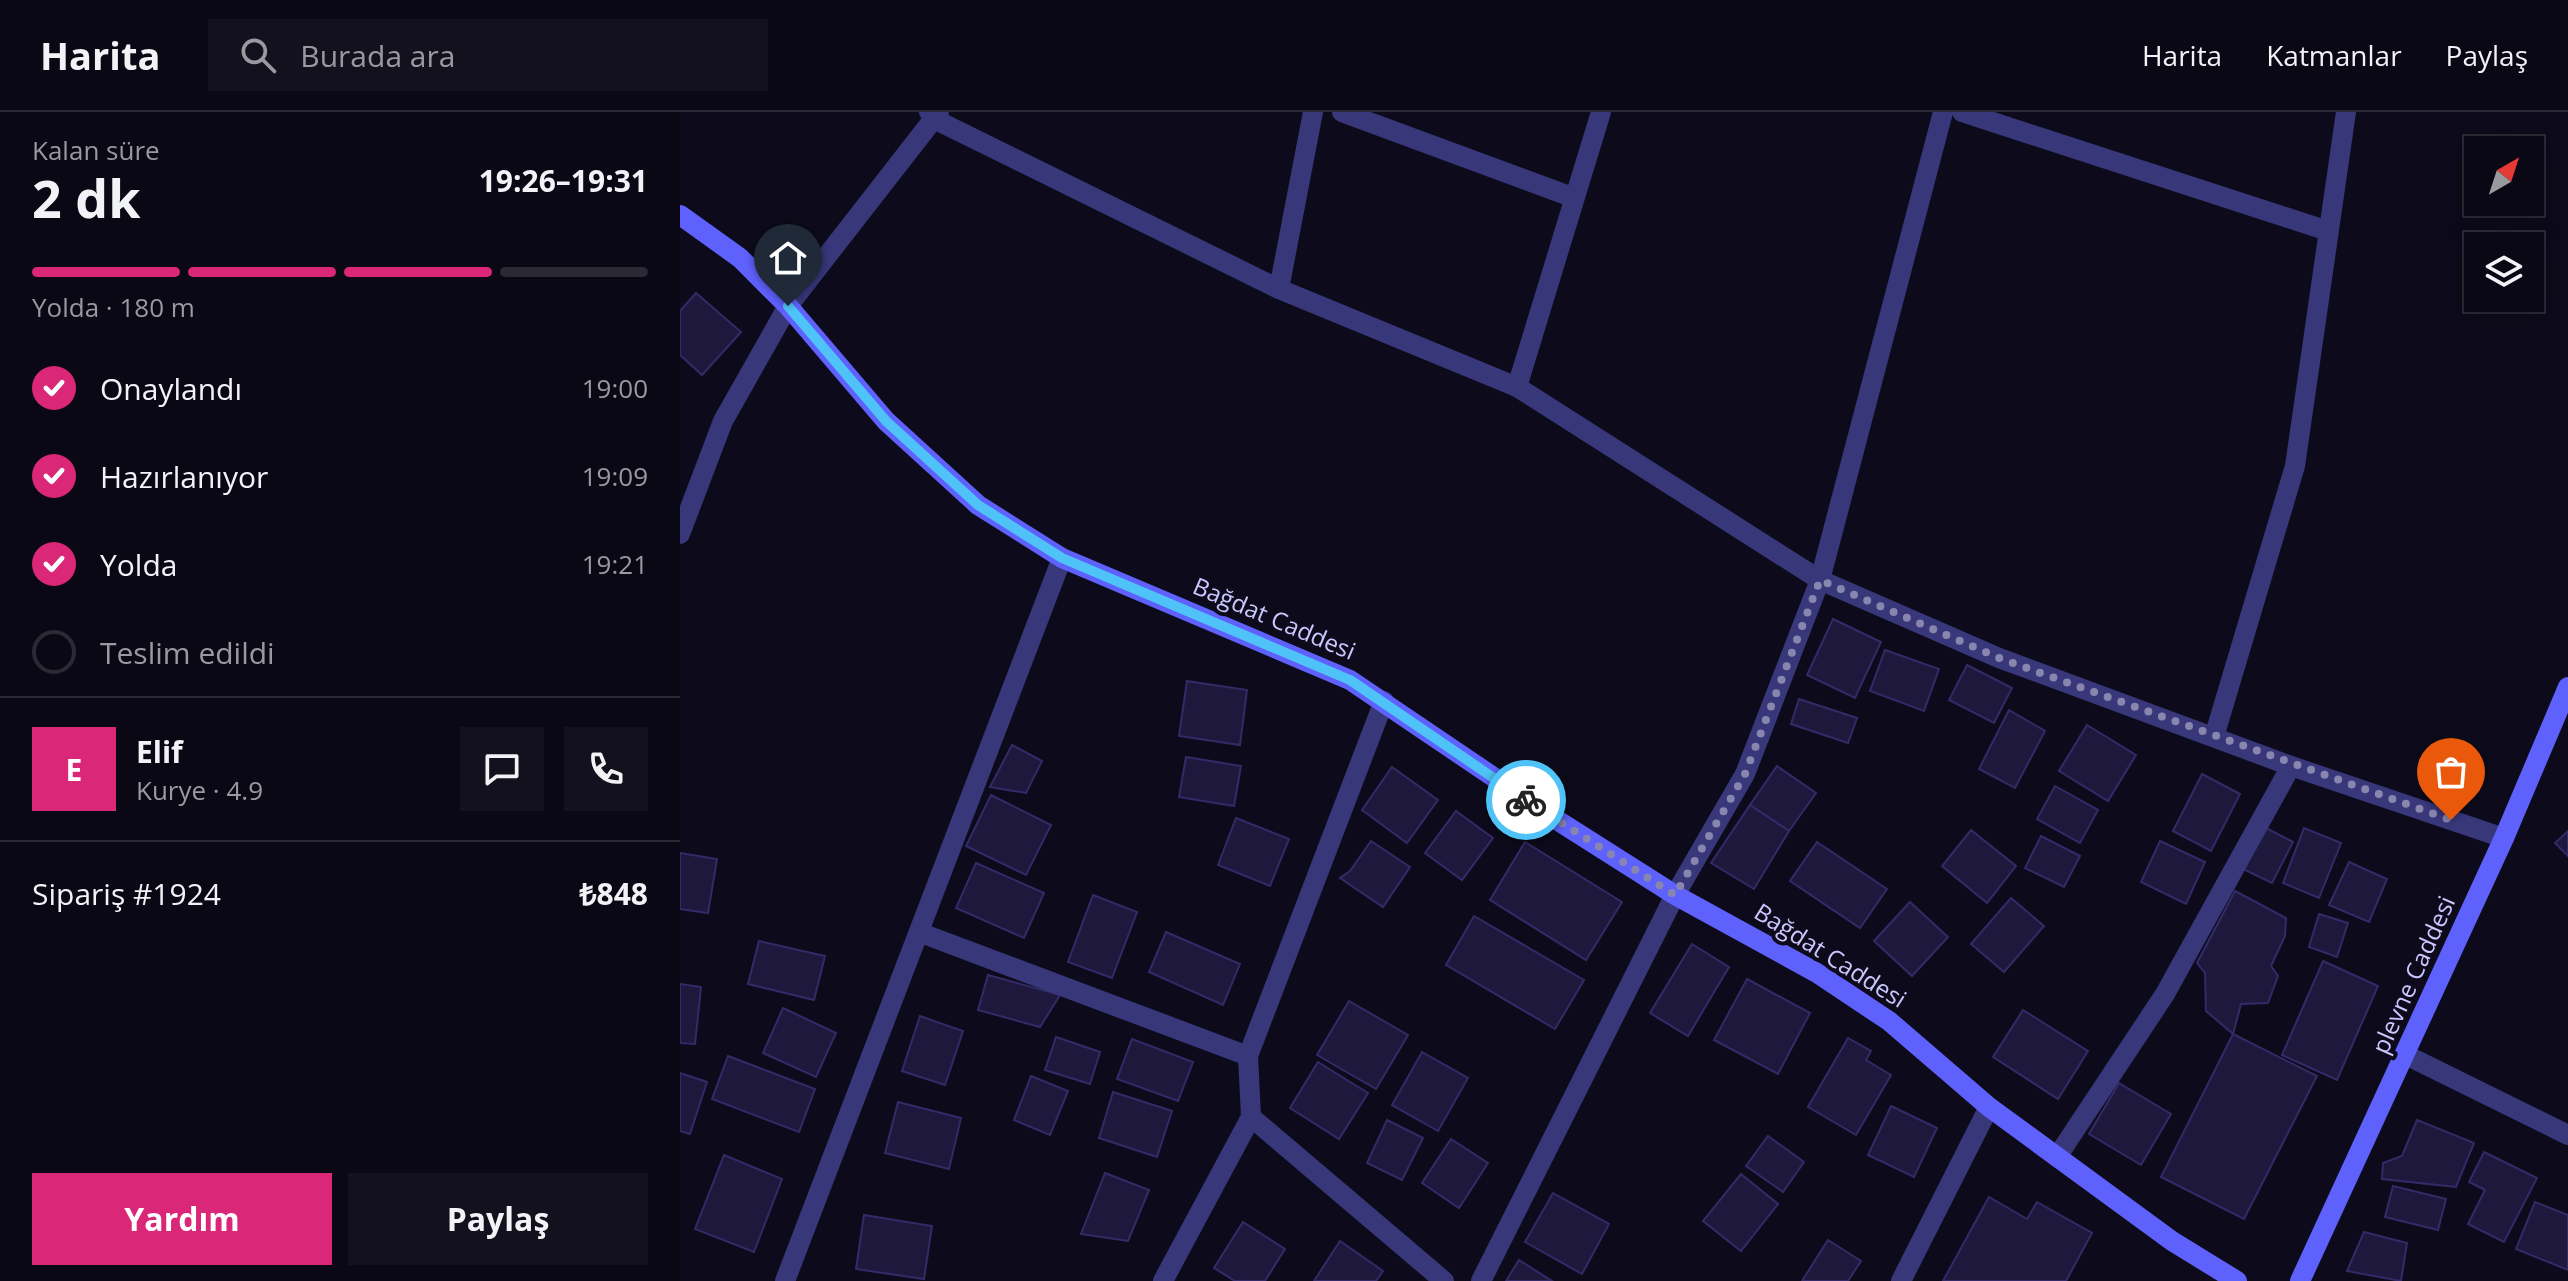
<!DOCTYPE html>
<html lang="tr">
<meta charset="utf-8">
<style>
:root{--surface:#0a0814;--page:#13111d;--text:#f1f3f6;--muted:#999aa0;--line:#2a2934;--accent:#db2777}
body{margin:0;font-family:"Open Sans",sans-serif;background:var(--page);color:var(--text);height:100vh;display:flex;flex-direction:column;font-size:30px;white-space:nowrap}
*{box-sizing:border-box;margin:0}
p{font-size:26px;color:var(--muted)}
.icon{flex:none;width:44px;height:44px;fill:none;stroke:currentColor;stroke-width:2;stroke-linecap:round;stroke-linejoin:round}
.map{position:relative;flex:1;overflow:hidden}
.details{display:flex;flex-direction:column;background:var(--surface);width:680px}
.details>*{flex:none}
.needle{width:52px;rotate:39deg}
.buttons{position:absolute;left:1784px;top:24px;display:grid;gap:16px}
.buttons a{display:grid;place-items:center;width:80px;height:80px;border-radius:0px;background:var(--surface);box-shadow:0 8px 32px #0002,0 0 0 2px var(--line);font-size:40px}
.pin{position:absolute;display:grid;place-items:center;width:68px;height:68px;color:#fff;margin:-82px -34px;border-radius:50% 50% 50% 0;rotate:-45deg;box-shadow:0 0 8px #0007}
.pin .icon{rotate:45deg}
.courier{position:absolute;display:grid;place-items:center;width:80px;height:80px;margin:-40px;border:6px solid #4fc3f7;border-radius:50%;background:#fff;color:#222;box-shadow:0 2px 10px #0007}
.head em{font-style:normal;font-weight:700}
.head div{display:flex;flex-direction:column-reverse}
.head{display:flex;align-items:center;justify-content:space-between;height:136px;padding:0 32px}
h1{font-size:52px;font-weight:700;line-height:60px}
.bar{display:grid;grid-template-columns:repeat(4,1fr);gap:12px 8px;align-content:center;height:96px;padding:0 32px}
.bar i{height:10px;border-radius:6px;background:var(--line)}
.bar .selected{background:var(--accent)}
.bar p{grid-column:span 4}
.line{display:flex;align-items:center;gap:20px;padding:0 32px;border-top:2px solid var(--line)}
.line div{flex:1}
.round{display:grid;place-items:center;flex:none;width:84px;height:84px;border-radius:0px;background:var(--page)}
ol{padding:0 32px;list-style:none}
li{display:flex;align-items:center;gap:24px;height:88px}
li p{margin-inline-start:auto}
li .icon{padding:8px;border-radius:50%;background:var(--accent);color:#fff;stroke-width:4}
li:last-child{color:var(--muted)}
li i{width:44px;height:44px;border:4px solid var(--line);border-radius:50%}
.button{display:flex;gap:16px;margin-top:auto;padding:16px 32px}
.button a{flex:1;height:92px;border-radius:0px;background:var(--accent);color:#fff;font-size:32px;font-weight:700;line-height:92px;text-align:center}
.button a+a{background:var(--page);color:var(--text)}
header{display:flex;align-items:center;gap:48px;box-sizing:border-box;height:112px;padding:0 40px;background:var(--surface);border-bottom:2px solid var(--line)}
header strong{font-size:38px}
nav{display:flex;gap:44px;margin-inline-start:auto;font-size:28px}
.search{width:560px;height:72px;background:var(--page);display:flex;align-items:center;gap:20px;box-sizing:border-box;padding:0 28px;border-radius:0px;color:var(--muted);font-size:30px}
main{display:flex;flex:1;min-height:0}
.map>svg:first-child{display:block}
.building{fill:#1e183c;stroke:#342a68;stroke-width:2}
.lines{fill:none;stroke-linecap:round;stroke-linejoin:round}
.street{stroke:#37377a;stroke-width:20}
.secondary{stroke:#5f61fd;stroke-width:20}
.done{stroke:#8885af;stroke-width:8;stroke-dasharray:0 14.4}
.route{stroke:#4fc3f7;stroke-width:10}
.labels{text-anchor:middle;stroke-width:8;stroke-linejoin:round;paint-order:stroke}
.street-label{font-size:24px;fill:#cbc6fe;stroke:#0d0b1b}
</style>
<header>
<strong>Harita</strong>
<div class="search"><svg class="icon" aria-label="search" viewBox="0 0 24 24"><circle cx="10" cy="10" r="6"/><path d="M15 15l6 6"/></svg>Burada ara</div>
<nav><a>Harita</a><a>Katmanlar</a><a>Paylaş</a></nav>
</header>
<main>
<section class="details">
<div class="head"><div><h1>2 dk</h1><p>Kalan süre</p></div><em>19:26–19:31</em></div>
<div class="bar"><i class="selected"></i><i class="selected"></i><i class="selected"></i><i></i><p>Yolda · 180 m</p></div>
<ol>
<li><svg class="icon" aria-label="check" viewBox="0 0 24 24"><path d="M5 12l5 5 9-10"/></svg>Onaylandı<p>19:00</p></li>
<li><svg class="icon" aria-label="check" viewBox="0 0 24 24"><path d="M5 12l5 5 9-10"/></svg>Hazırlanıyor<p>19:09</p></li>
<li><svg class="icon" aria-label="check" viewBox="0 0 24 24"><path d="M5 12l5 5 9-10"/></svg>Yolda<p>19:21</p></li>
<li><i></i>Teslim edildi</li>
</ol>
<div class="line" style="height:144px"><b class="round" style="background:var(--accent);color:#fff">E</b><div><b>Elif</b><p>Kurye · 4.9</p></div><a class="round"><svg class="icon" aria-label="chat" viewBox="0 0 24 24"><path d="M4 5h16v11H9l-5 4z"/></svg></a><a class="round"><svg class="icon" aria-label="phone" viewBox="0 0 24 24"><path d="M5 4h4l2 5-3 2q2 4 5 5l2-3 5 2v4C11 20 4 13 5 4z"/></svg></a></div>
<div class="line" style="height:104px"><div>Sipariş #1924</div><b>₺848</b></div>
<div class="button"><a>Yardım</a><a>Paylaş</a></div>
</section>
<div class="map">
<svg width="1888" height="1169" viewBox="0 0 1888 1169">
<rect width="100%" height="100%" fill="#0d0b1b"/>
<g class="building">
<polygon points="16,181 61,220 22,263 0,243 0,199"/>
<polygon points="1153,507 1201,530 1175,586 1127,563"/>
<polygon points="1205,538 1259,557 1244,599 1190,579"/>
<polygon points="1287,553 1332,576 1314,611 1269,588"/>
<polygon points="507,569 567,578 560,633 499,624"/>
<polygon points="1119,587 1177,606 1168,631 1111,612"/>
<polygon points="1329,598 1365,619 1335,676 1299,657"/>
<polygon points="1407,613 1456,643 1428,689 1379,659"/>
<polygon points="332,633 362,649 346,681 310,675"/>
<polygon points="506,645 561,654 554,694 499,685"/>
<polygon points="1097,654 1136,681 1109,719 1070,693"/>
<polygon points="712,655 758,688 727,731 682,698"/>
<polygon points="1522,662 1560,682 1531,739 1493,719"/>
<polygon points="1375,674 1418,698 1400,731 1357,707"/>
<polygon points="311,683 371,713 346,763 286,734"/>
<polygon points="1070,693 1109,719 1074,777 1031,751"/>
<polygon points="776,699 813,726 782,768 745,741"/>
<polygon points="556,706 609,727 590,774 538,753"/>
<polygon points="1582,714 1613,730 1592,771 1561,756"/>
<polygon points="1624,716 1661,731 1639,786 1603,771"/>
<polygon points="1291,718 1336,754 1307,791 1262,754"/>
<polygon points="1888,719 1888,744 1875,731"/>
<polygon points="1361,724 1400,744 1384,775 1345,756"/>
<polygon points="691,729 730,755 703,795 660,766 670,759"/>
<polygon points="1480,729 1525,750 1506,792 1461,770"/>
<polygon points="845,730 942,790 906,848 810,788"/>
<polygon points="1137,730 1207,777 1180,816 1110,769"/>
<polygon points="0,741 37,747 28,801 0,797"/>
<polygon points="1669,750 1707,767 1689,810 1649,793"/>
<polygon points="296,751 364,781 344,826 276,796"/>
<polygon points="1555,779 1606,806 1605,824 1591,854 1598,864 1588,891 1561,892 1553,922 1526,899 1525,861 1517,851"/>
<polygon points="413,783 457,800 432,866 388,850"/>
<polygon points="1331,786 1364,814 1324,860 1291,832"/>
<polygon points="1230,790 1268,825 1232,864 1194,829"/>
<polygon points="1639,802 1668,811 1657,845 1629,835"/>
<polygon points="794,804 904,868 875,917 766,853"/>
<polygon points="486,820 560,852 543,893 469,860"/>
<polygon points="79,829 145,844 134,888 68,872"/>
<polygon points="1012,832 1049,855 1008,924 970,901"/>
<polygon points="1643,849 1698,874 1657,968 1602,943"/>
<polygon points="308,863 380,883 360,915 298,898"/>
<polygon points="1067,867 1130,901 1098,962 1034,928"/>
<polygon points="0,872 21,875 15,932 0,931"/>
<polygon points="669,889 728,923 696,977 637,943"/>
<polygon points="103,896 156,921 136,965 83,941"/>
<polygon points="1343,898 1408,939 1378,987 1313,945"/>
<polygon points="240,904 283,919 265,973 222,959"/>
<polygon points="1553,922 1637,964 1564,1107 1481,1065"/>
<polygon points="376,925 420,940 410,972 365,958"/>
<polygon points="1168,926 1191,939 1186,948 1211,963 1176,1023 1128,995"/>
<polygon points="452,927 513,950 498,989 437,967"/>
<polygon points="742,940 788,966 758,1019 712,993"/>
<polygon points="48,944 135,977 119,1020 32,987"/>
<polygon points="638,950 688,981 659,1027 610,996"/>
<polygon points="0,961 27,970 10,1022 0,1019"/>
<polygon points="351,964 388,979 370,1023 334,1008"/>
<polygon points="1439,971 1491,1002 1461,1053 1409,1022"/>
<polygon points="433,980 492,999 477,1045 419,1026"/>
<polygon points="218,990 281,1006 269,1057 205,1041"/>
<polygon points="1211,994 1257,1016 1234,1065 1188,1043"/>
<polygon points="707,1008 743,1026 722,1068 687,1051"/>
<polygon points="1737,1008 1794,1031 1776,1075 1702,1067 1703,1051 1722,1044"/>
<polygon points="1088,1024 1124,1050 1103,1080 1066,1054"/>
<polygon points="771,1027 808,1051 779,1096 742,1071"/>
<polygon points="1804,1040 1857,1066 1824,1130 1788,1112 1805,1078 1789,1070"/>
<polygon points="44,1043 102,1067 74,1140 15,1117"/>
<polygon points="425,1061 469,1078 448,1129 401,1122"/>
<polygon points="1061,1062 1098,1092 1061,1139 1023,1109"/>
<polygon points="1713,1074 1766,1087 1758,1118 1705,1105"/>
<polygon points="873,1081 929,1112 902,1162 845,1130"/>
<polygon points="1309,1085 1347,1107 1357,1090 1412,1121 1386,1169 1263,1169"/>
<polygon points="1855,1090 1888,1103 1888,1158 1836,1137"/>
<polygon points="184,1103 252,1114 244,1167 176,1157"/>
<polygon points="563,1110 605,1137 585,1169 555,1169 534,1156"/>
<polygon points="1684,1120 1727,1131 1721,1169 1667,1159"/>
<polygon points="1148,1128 1181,1149 1168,1169 1122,1169"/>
<polygon points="660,1129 703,1159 696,1169 634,1169"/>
<polygon points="839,1148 872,1169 826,1169"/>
</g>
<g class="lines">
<g class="street">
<polyline points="249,0 254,7 599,177 837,275 1140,468 1319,546 1611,654 1824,726"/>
<polyline points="662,0 892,85"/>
<polyline points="1282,0 1648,119"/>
<polyline points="599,177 633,0"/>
<polyline points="837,275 921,0"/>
<polyline points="0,422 43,309 108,194 259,0"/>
<polyline points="1534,625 1615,354 1666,0"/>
<polyline points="241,821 568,944"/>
<polyline points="1726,943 1888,1023"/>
<polyline points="571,1005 764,1169"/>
<polyline points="1377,1045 1485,882 1611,654"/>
<polyline points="105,1169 382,446"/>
<polyline points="483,1169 571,1005 568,944 704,589"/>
<polyline points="801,1169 995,783 1065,662 1140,468 1263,0"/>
<polyline points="1221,1169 1309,995"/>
</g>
<g class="secondary">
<polyline points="0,103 60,146 108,194 206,309 298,393 382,446 670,568 880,710 995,783 1137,861 1209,909 1309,995 1492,1129 1557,1169"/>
<polyline points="1620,1169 1824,726 1888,575"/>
</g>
</g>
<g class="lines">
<polyline class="done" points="846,688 995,783 1065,662 1140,468 1319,546 1771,708"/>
<polyline class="route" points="108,194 206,309 298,393 382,446 670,568 846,688"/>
</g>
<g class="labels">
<g class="street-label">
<text transform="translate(594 507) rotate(23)" y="8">Bağdat Caddesi</text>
<text transform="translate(1150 844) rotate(32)" y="8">Bağdat Caddesi</text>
<text transform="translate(1734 863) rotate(-66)" y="8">plevne Caddesi</text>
</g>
</g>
</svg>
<div class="buttons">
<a><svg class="needle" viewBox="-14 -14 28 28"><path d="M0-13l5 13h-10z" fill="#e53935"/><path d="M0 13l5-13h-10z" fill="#999aa0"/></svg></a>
<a><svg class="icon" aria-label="layers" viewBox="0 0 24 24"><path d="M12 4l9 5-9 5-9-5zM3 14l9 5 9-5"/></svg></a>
</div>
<div class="pin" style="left:1771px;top:708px;background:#ea580c"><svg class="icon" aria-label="bag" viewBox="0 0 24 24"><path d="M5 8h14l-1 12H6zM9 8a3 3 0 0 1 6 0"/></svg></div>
<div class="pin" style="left:108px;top:194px;background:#1f2937"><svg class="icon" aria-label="home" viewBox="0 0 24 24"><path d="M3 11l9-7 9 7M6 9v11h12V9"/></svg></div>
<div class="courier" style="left:846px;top:688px"><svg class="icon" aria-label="bike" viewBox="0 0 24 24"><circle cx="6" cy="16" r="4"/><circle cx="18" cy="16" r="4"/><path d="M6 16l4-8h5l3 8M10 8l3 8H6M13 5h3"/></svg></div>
</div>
</main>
